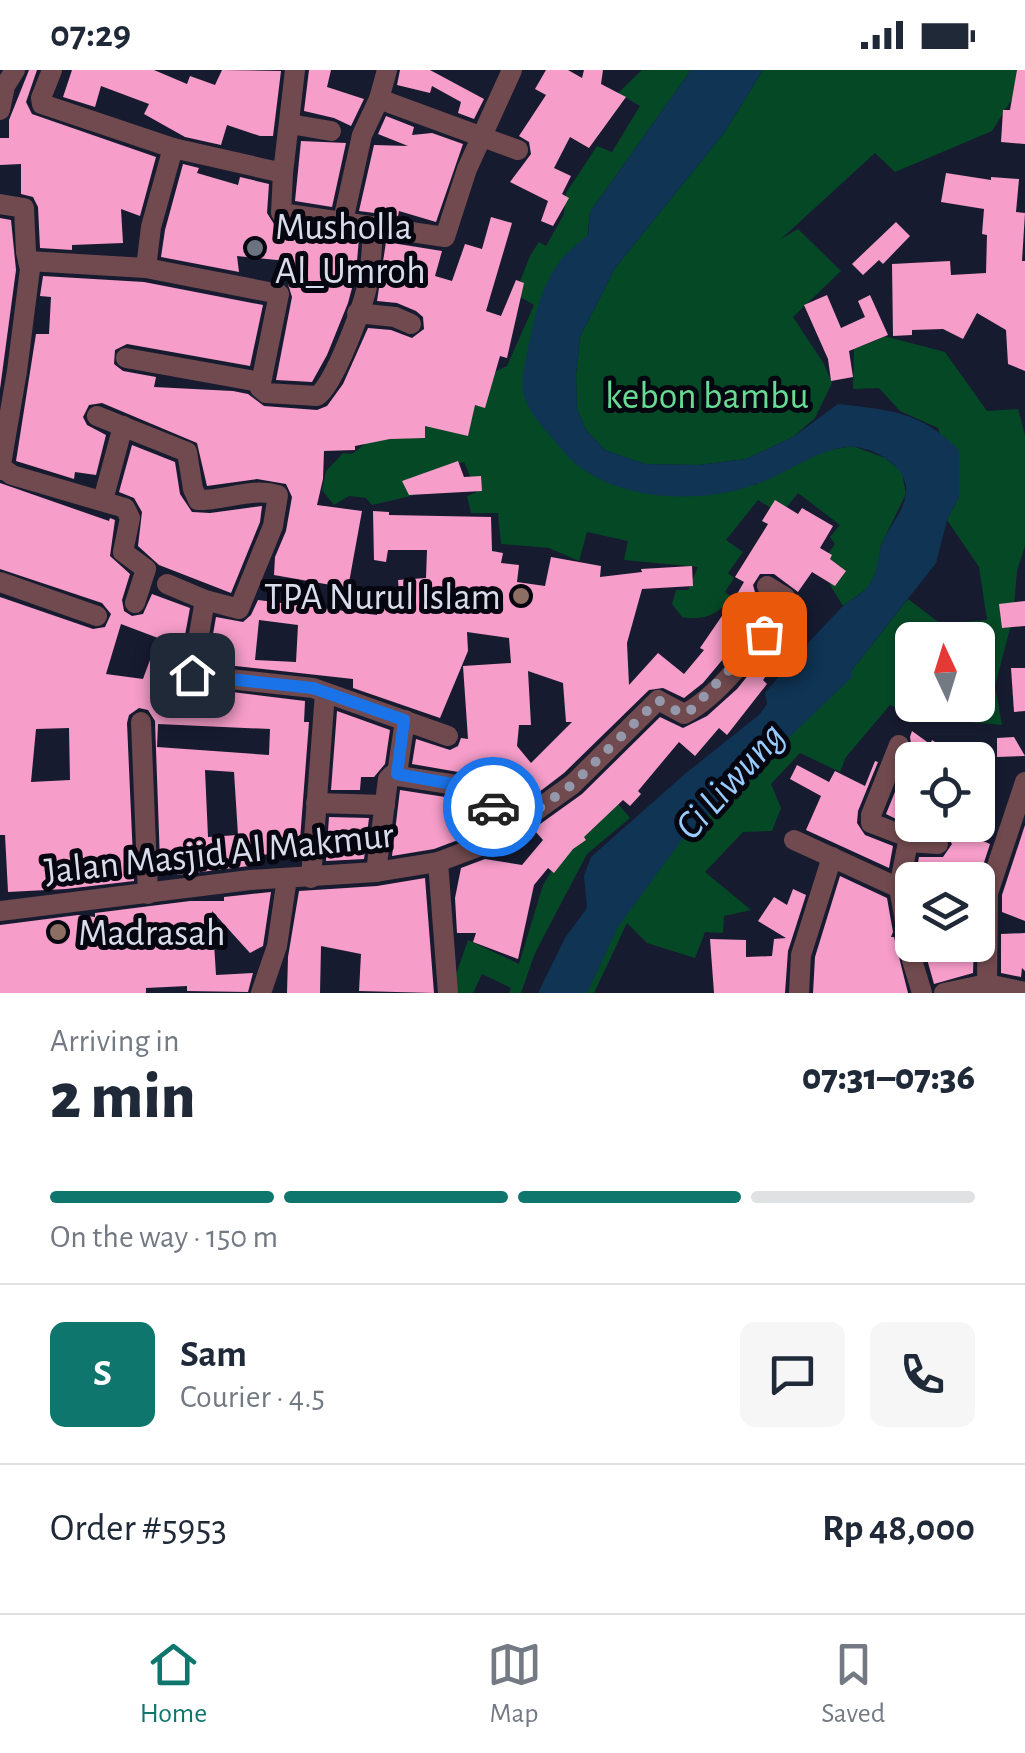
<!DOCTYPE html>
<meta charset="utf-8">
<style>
:root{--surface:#fff;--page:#f6f6f7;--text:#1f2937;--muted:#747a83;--line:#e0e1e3;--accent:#0f766e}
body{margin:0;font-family:"Alegreya Sans",sans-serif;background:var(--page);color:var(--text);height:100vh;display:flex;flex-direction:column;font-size:38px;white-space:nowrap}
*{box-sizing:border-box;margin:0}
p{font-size:32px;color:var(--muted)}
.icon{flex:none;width:55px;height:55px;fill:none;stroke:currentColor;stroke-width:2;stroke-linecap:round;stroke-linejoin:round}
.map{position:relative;height:923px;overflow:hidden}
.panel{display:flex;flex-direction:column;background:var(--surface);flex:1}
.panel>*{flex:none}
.needle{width:65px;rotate:356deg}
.buttons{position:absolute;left:895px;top:552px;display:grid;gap:20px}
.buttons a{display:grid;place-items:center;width:100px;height:100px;border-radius:15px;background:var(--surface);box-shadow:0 2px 8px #0004;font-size:50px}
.pin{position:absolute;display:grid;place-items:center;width:85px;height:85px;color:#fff;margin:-42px;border-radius:20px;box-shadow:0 5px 15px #0006}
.courier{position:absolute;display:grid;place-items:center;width:100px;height:100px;margin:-50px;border:8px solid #1a73e8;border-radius:50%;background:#fff;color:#222;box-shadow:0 2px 12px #0007}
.summary em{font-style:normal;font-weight:800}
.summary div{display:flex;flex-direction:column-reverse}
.summary{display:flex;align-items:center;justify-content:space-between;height:170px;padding:0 50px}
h1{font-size:65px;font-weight:800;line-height:75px}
.bar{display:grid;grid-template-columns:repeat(4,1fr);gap:15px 10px;align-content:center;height:120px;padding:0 50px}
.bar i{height:12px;border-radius:8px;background:var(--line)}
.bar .on{background:var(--accent)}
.bar p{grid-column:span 4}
.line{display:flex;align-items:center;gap:25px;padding:0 50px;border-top:2px solid var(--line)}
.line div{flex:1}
.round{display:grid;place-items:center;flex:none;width:105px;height:105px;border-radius:15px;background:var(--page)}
.status{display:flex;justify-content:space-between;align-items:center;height:70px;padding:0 50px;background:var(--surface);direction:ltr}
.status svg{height:28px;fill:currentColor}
.tabs{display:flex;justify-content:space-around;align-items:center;height:140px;border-top:2px solid var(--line);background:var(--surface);font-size:28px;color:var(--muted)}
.tabs a{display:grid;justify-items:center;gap:5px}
.tabs .on{color:var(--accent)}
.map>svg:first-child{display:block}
.green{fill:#054826;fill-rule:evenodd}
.water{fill:#0f3454}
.building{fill:#f69dc9;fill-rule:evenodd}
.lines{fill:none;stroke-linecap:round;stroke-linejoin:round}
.minor{stroke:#714a4f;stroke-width:20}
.done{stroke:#9598aa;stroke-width:10;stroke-dasharray:0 18}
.route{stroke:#1a73e8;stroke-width:12}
.worship-dot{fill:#6b7280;stroke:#05060f;stroke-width:4}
.education-dot{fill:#8d6e63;stroke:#05060f;stroke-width:4}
.labels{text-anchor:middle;stroke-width:10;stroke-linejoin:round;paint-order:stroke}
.poi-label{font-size:38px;fill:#d9dceb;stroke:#05060f;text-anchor:start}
.park-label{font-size:38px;fill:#67db93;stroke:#05060f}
.street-label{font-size:38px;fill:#d9dceb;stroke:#05060f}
.water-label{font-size:40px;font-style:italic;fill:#98ccfe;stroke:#05060f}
</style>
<div class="status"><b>07:29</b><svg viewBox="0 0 49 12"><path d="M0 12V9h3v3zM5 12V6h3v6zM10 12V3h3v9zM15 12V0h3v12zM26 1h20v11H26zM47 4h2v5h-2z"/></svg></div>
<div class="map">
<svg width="1025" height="923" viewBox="0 0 1025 923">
<rect width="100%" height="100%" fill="#171b30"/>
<g class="green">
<path d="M642,0H691L590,142L564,382L755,415L819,382L853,376L885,388L902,402L906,424L881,475L879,495L869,517L843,536L829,513L841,497L826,487L835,474L830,467L840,455L798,423L781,444L758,430L726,470L743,482L728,503L734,508L725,522L731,527C720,545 702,551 682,547L672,534L676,520H688L698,497L624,490L628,471L587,462L579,491L549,478L501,474L498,443H471L467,426L477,422L464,392L431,403L415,418V425L372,435L366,428L349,426L334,435L322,420L326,401L343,383L352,384C397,347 455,320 507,296L534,235L515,224L530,186L539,172L546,176L564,144L566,123L597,76L612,82L640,36L618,23Z"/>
<polygon points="763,0 1025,0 1025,8 992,61 895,102 875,83 781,169 798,159 841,201 793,247 824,294 832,313 815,348 793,367 746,389 698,395 645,394 605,380 586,360 577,339 576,305 580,267 615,198 724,63"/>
<path d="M880,265L945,282L987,341L1018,339L1025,365V476L1017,501L1013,547L995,616L1002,655L927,648L890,635L846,687L840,702L800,683L771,714L781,738L772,761L743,762L705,802L751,840L724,846L723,863L705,862L695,888L647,873L627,853L594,923H573L619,826L852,600L908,529L941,554L987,550L979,497L947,450L959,427L938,358L900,341L879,318L853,319L854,279L880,269ZM912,570H978V635H912Z"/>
<polygon points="614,729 630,748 587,784 535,883 521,923 509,923 511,918 482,904 473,923 456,923 451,919 468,870 519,894 543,815 566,777"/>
</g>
<path class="water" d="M691,0H763L724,63L615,198L580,267L576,305L577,339L586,360L605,380L645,394L698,395L746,389L793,367L838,334C890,340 920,341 959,380V427L947,450L936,493L852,600V607L681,771L618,857L587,923H538L565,868L587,838L584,806L591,787L686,703L759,645L767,634L765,623C789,593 815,565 841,538C850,529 864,524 870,514C879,500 877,485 883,471C890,456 905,439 906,423C909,396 871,375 847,377C813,381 788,403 757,414C697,436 601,432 560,377C543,356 518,335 523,306C530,268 536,223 560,191C567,181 579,173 588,165L590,142Z"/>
<g class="building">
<polygon points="29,0 37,0 26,32 32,44 156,87 140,146 121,139 123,173 72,175 72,180 40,178 38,137 33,127 21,124 21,94 0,95 0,68 9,68 9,50"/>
<polygon points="72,0 154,0 187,14 190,6 215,15 222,0 281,1 273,66 260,66 227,55 221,75 185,67 144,44 149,34 101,16 95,37 63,27"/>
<polygon points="309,0 331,0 327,17 364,29 351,56 334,48 304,41"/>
<polygon points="400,0 430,0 484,29 474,49 458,43 461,32 432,16 430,23 397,15"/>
<polygon points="546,0 568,0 582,8 584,0 603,0 601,14 626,27 589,78 570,67 554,98 571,106 562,124 569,128 553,156 541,151 548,131 510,112 531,84 529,72 519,66 546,25 535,19"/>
<polygon points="1017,0 1025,0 1025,74 1001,72 1003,40 1010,40"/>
<polygon points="386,46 414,57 412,65 432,63 463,74 436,152 399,141 398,146 359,141 374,75 408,76 378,64"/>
<polygon points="301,71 346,73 332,137 295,131"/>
<polygon points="183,94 199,98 197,103 238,115 240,107 269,114 267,143 274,154 359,168 356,203 348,233 327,285 312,312 276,310 292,227 288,214 290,200 285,200 287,191 237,186 239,202 161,187 165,160"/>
<polygon points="946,103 991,110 991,107 1019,109 1016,142 1025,143 1022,191 1025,191 1025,301 1008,294 1006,260 977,243 963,269 943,259 912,260 912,265 893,266 892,194 950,191 951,205 986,203 987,165 982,164 984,139 941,132"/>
<polygon points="491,147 512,153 486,241 501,246 516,210 524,213 507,288 500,286 485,338 475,335 468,366 425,356 425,368 390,369 355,376 355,380 324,381 323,409 317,435 362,441 348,518 274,505 275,487 286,461 292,427 286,414 257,409 207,416 197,373 102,333 89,335 83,347 87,355 106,365 96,405 75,402 74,409 16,391 36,264 49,264 51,227 40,226 43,206 144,212 263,235 250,296 127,274 115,280 114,294 123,301 156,307 154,317 233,321 248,324 264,336 317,340 327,336 343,314 368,258 391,260 412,268 424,259 423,247 416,241 397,233 377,231 386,172 442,181 435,206 452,211 465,174 482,179"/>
<polygon points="0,148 11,150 16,200 0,319"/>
<polygon points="896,152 910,166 883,194 879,190 863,205 852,194"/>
<polygon points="827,225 841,258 865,247 858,231 870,225 888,265 849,281 853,307 831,311 828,289 804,235"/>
<polygon points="132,375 175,392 180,424 192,442 210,443 262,436 260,452 231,523 159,495 138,476 142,442 134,428 119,422"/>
<polygon points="458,391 464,407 481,406 482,421 409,425 402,411"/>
<path d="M0,413L109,451L110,448L115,450L110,486L130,504L122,530L124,541L132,546L143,544L152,524L190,538L178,603L185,616L305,631L304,652H309L299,783L252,785L248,786L249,796L177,805L176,791L160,792L155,651L148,640L139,638L129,645L127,653L134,811L66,819L8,822L5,765H0V527L93,559L105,557L111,544L102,533L0,499ZM121,554L158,568L143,609L106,604ZM158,654L270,659L269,685L157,677ZM69,658L70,710L31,712L36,659ZM205,700L234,702L238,765L208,767Z"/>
<path d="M775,430L798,444L802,438L833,456L820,478L832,485L830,489L846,501L835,516L812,502L798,522L774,504H760L753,515L755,522L769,534L703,613L684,628L663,618L649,620L564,703L513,742L499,724L470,704L412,694L416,669L450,680L458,676L461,668L468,669L463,596L511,593L509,568L467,562L468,581L440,648L353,618V609L208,593L216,547L243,552L251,545L258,530L377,545L381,523H399L398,510L426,508L427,480H388L386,492L374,490L373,441L389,442V445L491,447L492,481L503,483L501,493L519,495L517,512L545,516L551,487L601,496L600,507L642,502L641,499L692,496L693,516L642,519L627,573L629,615L658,583L684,604L704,580L700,578L737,524L744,512L735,507L768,454L762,451ZM259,550L298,555L296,592L255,590ZM528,601L563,613L566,652H572L531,693L517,676L519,655H531Z"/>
<polygon points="1025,531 1025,556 1002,558 999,534"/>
<polygon points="782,563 789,569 771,593 774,596 763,610 767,614 727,665 719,658 695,686 679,672 638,721 641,724 630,736 623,730 584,767 586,770 573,779 554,803 548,798 534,815 518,889 473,872 476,863 457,863 455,828 461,798 485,789 522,795 543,770 534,760 536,757 582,724 660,647 683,658 707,646 737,619"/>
<polygon points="1011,598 1025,598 1025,641 1014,642"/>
<polygon points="337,641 390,660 385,694 374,707 361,707 360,720 331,720"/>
<polygon points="912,661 930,674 932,670 948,680 942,690 912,690 912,755 970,755 971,766 990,774 978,811 915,810 919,787 943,787 952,774 945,762 916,759 886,744 912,680 910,667"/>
<polygon points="1014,667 1025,686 997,687 997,668"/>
<polygon points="875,691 878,692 858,741 857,753 865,765 893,776 889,798 806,760 821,726 790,709 797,695 829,712 835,701 865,716"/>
<polygon points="400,720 458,729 481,745 490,758 434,779 392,786"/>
<polygon points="329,747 369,748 364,789 326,791"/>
<polygon points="1025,755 1025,851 1002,842 1002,825"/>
<polygon points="840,806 887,828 893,862 891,867 894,867 908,923 813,923 815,887"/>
<polygon points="425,808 434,923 359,921 361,884 321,876 320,923 287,923 288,887 299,821 377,816"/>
<polygon points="793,819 806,825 788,881 785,923 714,923 710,869 746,870 746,887 772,886 774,869 786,868 758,851 774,827 787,835"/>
<polygon points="271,822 263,876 250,883 212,841 216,905 253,903 248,922 187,921 187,916 146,918 146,923 0,923 0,855 78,845 95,847 95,843 190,831 224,831 224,827"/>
<polygon points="1025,863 1025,901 1022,898 1021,907 1001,903 1001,864"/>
<polygon points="923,875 974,875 973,903 934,914"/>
</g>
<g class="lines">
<g class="minor">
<polyline points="52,0 41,28 42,34 173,78 283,103 295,0"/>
<polyline points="379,29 518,80"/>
<polyline points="0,40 5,16 15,0"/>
<polyline points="290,54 331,61"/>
<polyline points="283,103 281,143 445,167 467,99 512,0"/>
<polyline points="0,134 24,138 26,182 30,199 17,301 0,400"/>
<polyline points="343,151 362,65 379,29 387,0"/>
<polyline points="28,191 146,198 151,157 173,78"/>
<path d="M146,198L279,224L260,318L266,323L317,326C334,316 364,234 368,212C372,194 371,175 374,156"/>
<polyline points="357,243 395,247 411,254"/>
<polyline points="126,288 260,312"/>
<path d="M97,346L187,382L193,419L198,430C225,431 251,417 278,425L273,456L239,539L205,530L167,514"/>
<polyline points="2,398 12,405 125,438 130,448 123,482 146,499 135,533"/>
<polyline points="103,430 123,356"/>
<polyline points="0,512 97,546"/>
<polyline points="205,530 192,605 313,618 448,666"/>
<polyline points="141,652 148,824"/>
<polyline points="899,675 871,745 871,753 905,766 908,772 938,774"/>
<polyline points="397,704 405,650"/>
<polyline points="316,733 385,735"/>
<polyline points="794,770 899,818"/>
<polyline points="908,772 899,818 912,890 922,923"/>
<polyline points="438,792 448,923"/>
<polyline points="376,802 388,709 392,705 463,716 491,735 512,764"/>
<polyline points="311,808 325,623"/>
<path d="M0,841L250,810L376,802L438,792L512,764L527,747L573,714L658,630L684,644C722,625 761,568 787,533L785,527L767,516"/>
<polyline points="987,914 988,823 1025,712"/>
<polyline points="261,923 277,876 287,808"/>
<polyline points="799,923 801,885 832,787"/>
<polyline points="944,923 987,914 1025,922"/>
</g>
</g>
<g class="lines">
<polyline class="done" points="493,737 512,764 527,747 573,714 658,630 680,643 688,643 764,564"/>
<polyline class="route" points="192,605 313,618 404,650 397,704 464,716 493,737"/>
</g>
<circle class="worship-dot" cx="255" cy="178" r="10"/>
<g class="education-dot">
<circle cx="521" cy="526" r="10"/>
<circle cx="58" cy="862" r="10"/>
</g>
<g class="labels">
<g class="poi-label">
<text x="275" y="169">Musholla<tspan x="275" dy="44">Al_Umroh</tspan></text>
<text x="501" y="539" text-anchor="end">TPA Nurul Islam</text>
<text x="78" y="875">Madrasah</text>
</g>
<g class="park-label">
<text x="707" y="338">kebon bambu</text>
</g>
<g class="street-label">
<text transform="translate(219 782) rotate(-6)" y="13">Jalan Masjid Al Makmur</text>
</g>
<g class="water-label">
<text transform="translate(729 710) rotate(-48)" y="14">Ci Liwung</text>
</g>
</g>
</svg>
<div class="buttons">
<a><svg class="needle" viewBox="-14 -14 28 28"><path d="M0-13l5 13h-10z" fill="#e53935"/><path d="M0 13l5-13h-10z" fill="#747a83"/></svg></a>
<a><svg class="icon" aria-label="locate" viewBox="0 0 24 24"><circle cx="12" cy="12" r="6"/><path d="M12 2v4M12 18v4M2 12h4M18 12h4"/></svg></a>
<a><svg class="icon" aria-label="layers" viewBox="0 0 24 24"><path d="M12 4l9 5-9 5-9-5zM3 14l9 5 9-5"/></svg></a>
</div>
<div class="pin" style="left:764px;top:564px;background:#ea580c"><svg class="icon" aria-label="bag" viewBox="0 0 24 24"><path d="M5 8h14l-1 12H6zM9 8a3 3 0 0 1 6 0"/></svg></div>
<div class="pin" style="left:192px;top:605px;background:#1f2937"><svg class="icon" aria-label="home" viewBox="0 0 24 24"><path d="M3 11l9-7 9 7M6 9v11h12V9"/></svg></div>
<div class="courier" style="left:493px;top:737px"><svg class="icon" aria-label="car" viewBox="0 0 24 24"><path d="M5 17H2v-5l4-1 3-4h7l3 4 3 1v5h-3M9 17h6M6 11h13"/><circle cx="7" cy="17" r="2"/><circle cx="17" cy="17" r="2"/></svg></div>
</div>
<section class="panel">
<div class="summary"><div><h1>2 min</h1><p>Arriving in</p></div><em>07:31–07:36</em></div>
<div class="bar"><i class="on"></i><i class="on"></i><i class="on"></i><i></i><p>On the way · 150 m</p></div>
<div class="line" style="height:180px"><b class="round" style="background:var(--accent);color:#fff">S</b><div><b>Sam</b><p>Courier · 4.5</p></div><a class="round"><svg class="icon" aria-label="chat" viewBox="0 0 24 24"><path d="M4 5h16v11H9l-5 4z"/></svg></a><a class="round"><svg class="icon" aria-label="phone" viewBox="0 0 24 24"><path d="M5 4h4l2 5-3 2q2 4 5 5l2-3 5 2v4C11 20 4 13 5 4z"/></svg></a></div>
<div class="line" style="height:130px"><div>Order #5953</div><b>Rp 48,000</b></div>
</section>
<nav class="tabs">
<a class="on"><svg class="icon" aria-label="home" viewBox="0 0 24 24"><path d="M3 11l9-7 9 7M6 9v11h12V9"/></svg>Home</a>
<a><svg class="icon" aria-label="map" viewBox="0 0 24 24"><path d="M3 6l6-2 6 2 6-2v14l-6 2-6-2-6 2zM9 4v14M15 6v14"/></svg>Map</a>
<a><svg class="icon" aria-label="saved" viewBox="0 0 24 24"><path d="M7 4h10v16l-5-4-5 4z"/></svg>Saved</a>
</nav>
